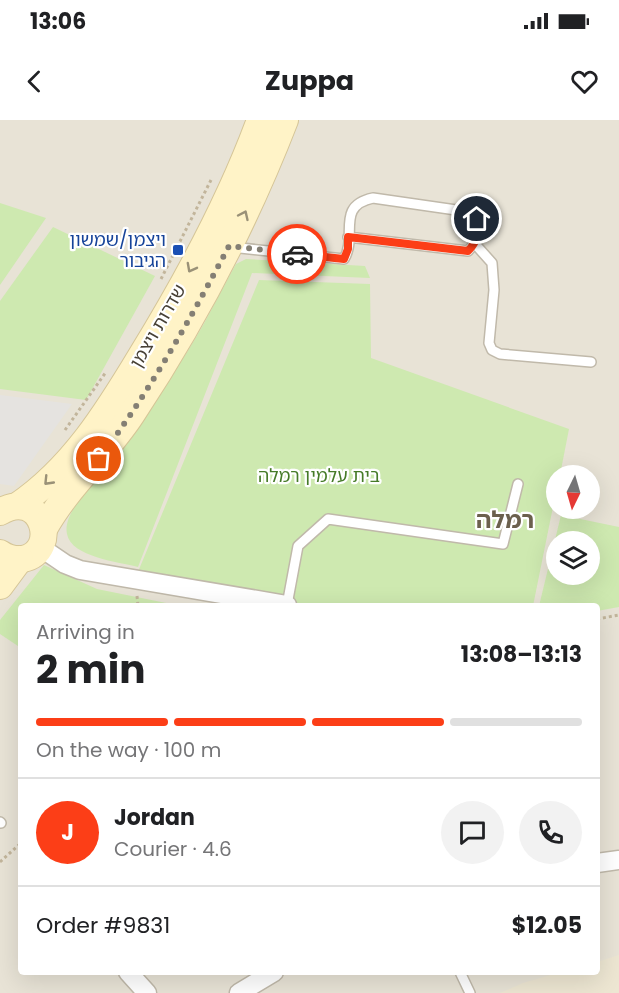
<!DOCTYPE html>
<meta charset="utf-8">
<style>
:root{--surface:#fff;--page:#f2f2f2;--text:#202124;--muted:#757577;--line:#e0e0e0;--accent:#fc3e17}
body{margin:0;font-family:Poppins,"Noto Sans Hebrew",sans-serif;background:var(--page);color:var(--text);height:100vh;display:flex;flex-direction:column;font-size:22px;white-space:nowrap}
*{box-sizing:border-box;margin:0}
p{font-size:20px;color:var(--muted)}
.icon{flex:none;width:33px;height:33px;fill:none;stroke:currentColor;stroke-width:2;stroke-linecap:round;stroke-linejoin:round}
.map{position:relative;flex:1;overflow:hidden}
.sheet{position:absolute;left:18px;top:483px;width:582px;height:372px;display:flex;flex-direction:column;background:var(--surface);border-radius:6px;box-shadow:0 6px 24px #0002}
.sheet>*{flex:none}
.needle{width:39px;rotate:185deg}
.fabs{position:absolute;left:546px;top:345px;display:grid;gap:12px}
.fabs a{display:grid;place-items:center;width:54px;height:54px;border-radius:50%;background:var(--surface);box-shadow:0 6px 24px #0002;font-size:30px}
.pin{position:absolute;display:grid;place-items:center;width:51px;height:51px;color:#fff;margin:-26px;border:3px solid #fff;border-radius:50%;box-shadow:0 2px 6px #0007}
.courier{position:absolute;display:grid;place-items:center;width:60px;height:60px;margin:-30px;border:4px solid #fc3e17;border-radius:50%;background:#fff;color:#222;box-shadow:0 2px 8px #0007}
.headline em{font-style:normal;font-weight:700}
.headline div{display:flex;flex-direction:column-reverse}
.headline{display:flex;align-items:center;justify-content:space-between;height:102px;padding:0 18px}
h1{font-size:39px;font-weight:700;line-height:45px}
.bar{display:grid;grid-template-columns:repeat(4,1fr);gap:9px 6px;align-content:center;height:72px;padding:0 18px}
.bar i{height:8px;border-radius:4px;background:var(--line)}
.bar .selected{background:var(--accent)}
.bar p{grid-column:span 4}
.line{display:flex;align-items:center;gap:15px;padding:0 18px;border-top:2px solid var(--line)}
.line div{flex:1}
.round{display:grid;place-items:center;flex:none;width:63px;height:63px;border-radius:32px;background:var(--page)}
.status{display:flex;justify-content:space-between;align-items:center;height:42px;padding:0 30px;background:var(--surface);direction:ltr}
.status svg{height:16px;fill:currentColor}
header{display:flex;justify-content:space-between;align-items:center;height:78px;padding:0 18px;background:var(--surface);font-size:27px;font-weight:700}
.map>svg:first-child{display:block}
.residential{fill:#e8e3d6;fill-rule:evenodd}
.education{fill:#ede6d2}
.green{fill:#cee9b0;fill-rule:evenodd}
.parking{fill:#e5e3e0}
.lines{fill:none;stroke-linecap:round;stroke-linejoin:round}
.lane-casing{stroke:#c0b9aa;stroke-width:12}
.street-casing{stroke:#c0b9aa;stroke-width:21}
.secondary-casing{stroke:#d5c597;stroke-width:28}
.path{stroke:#c2b59b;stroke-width:3;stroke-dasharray:3 3;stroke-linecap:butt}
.lane{stroke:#fff;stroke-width:9}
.street{stroke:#fff;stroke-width:18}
.secondary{stroke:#fff3c7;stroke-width:26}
.oneway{stroke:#9a9177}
.done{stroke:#847f74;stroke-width:6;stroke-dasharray:0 10.8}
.route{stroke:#fc3e17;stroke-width:8}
.transit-dot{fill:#1a4fb4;stroke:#fff;stroke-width:2}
.labels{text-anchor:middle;stroke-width:4.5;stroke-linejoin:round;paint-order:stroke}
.transit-label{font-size:18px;fill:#164399;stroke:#fff;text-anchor:end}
.street-label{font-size:18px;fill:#484136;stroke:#fff}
.park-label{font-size:18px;fill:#467b28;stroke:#fff}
.district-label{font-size:24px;font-weight:bold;fill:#6b604d;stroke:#fff}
</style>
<div class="status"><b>13:06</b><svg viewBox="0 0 49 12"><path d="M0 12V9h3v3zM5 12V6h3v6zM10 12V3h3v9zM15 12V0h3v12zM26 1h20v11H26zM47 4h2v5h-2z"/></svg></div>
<header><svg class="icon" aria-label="back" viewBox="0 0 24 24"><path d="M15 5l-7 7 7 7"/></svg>Zuppa<svg class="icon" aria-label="heart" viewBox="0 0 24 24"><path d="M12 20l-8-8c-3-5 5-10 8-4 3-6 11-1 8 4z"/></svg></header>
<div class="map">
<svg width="619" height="873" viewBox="0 0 619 873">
<rect width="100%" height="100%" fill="#f4f1e8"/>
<path class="residential" d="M0,0H619V873H0ZM556,356H590V388H556ZM556,422H590V454H556ZM21,486H597V852H21Z"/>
<polygon class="education" points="619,835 619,873 500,873 523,863 561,852 597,852 597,842"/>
<g class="green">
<polygon points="0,83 46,98 0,165"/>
<polygon points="53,107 155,156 86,280 0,269 0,181"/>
<path d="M246,139L365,146L370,158L252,153L138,447C119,442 71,437 67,414C62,392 95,363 108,345C133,311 159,276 182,240C202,210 218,176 236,144Z"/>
<polygon points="259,160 370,164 371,238 569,309 560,355 556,356 556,372 533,486 312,486 135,459"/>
<path d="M561,395L619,407V487L597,491V486H539ZM556,422H590V454H556Z"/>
<polygon points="44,445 97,469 181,486 21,486 21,528 0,514 0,500"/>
</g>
<polygon class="parking" points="0,275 72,284 14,366 0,364"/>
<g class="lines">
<defs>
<g id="lane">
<polyline points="475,124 492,143 494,170 489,223 492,230 500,234 591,242"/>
<path d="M231,127L344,139C358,116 335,86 373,78L470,92C482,105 480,119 468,131L348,117"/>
<polyline points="287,485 298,426 328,399 503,424 518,364"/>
<polyline points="0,702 1,703"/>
<polyline points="460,852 470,873"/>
</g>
<g id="street">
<polyline points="40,427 65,444 80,450 287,485"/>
<polyline points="597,743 619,740"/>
<polyline points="128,852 147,873"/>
<polyline points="239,873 274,852"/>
</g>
<g id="secondary">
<path d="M17,386C72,349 108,291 141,236C187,161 230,82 260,0"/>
<path d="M0,392C42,367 61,431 23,439C14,440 7,438 0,433"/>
<path d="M44,409C67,367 106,334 132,294C193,202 245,103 285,0"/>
<polyline points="0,466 20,439"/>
</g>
</defs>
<use href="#lane" class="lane-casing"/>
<use href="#street" class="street-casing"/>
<use href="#secondary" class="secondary-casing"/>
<g class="path">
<polyline points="161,159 211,60"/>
<polyline points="65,310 106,252"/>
<polyline points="137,476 138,486"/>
<polyline points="597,499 619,495"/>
<polyline points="0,742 21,723"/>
</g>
<use href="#lane" class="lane"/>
<use href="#street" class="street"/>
<use href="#secondary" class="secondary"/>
</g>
<defs><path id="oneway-chevron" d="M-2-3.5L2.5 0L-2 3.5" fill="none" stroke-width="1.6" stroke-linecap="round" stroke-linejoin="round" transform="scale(1.5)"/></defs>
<g class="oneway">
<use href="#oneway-chevron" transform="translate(244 95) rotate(-65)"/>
<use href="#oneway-chevron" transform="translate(191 148) rotate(118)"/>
<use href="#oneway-chevron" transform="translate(48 361) rotate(134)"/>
</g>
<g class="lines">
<path class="done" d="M99,339C149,272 190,200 229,126L297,134"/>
<path class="route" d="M297,134L344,139L348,129V117L468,131C477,122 479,113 477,99"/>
</g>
<rect class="transit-dot" x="172" y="124" width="12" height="12" rx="3"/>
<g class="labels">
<g class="transit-label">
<text x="166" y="126">ויצמן/שמשון<tspan x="166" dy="21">הגיבור</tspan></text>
</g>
<g class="street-label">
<text transform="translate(158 206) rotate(-60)" y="6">שדרות ויצמן</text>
</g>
<g class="park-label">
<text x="319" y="362">בית עלמין רמלה</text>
</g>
<g class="district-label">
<text x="505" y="408">רמלה</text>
</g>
</g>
</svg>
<div class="fabs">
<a><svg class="needle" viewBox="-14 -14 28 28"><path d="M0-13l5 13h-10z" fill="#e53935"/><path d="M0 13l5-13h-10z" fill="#757577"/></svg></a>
<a><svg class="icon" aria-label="layers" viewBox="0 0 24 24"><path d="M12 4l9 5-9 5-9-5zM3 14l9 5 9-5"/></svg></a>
</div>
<div class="pin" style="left:99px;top:339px;background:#ea580c"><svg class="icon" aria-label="bag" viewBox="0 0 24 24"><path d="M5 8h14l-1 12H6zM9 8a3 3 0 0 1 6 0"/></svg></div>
<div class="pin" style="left:477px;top:99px;background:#1f2937"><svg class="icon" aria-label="home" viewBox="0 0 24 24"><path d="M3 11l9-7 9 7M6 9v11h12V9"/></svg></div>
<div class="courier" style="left:297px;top:134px"><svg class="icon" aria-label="car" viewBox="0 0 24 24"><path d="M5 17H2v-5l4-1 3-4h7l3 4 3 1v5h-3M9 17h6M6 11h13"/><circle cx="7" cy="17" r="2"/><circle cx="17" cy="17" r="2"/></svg></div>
<section class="sheet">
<div class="headline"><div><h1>2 min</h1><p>Arriving in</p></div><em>13:08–13:13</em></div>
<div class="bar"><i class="selected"></i><i class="selected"></i><i class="selected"></i><i></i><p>On the way · 100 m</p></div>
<div class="line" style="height:108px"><b class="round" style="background:var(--accent);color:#fff">J</b><div><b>Jordan</b><p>Courier · 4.6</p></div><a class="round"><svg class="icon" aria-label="chat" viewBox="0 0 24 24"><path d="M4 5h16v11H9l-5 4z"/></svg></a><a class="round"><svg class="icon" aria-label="phone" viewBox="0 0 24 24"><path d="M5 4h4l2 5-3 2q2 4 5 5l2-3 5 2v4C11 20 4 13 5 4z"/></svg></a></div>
<div class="line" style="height:78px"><div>Order #9831</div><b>$12.05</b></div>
</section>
</div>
